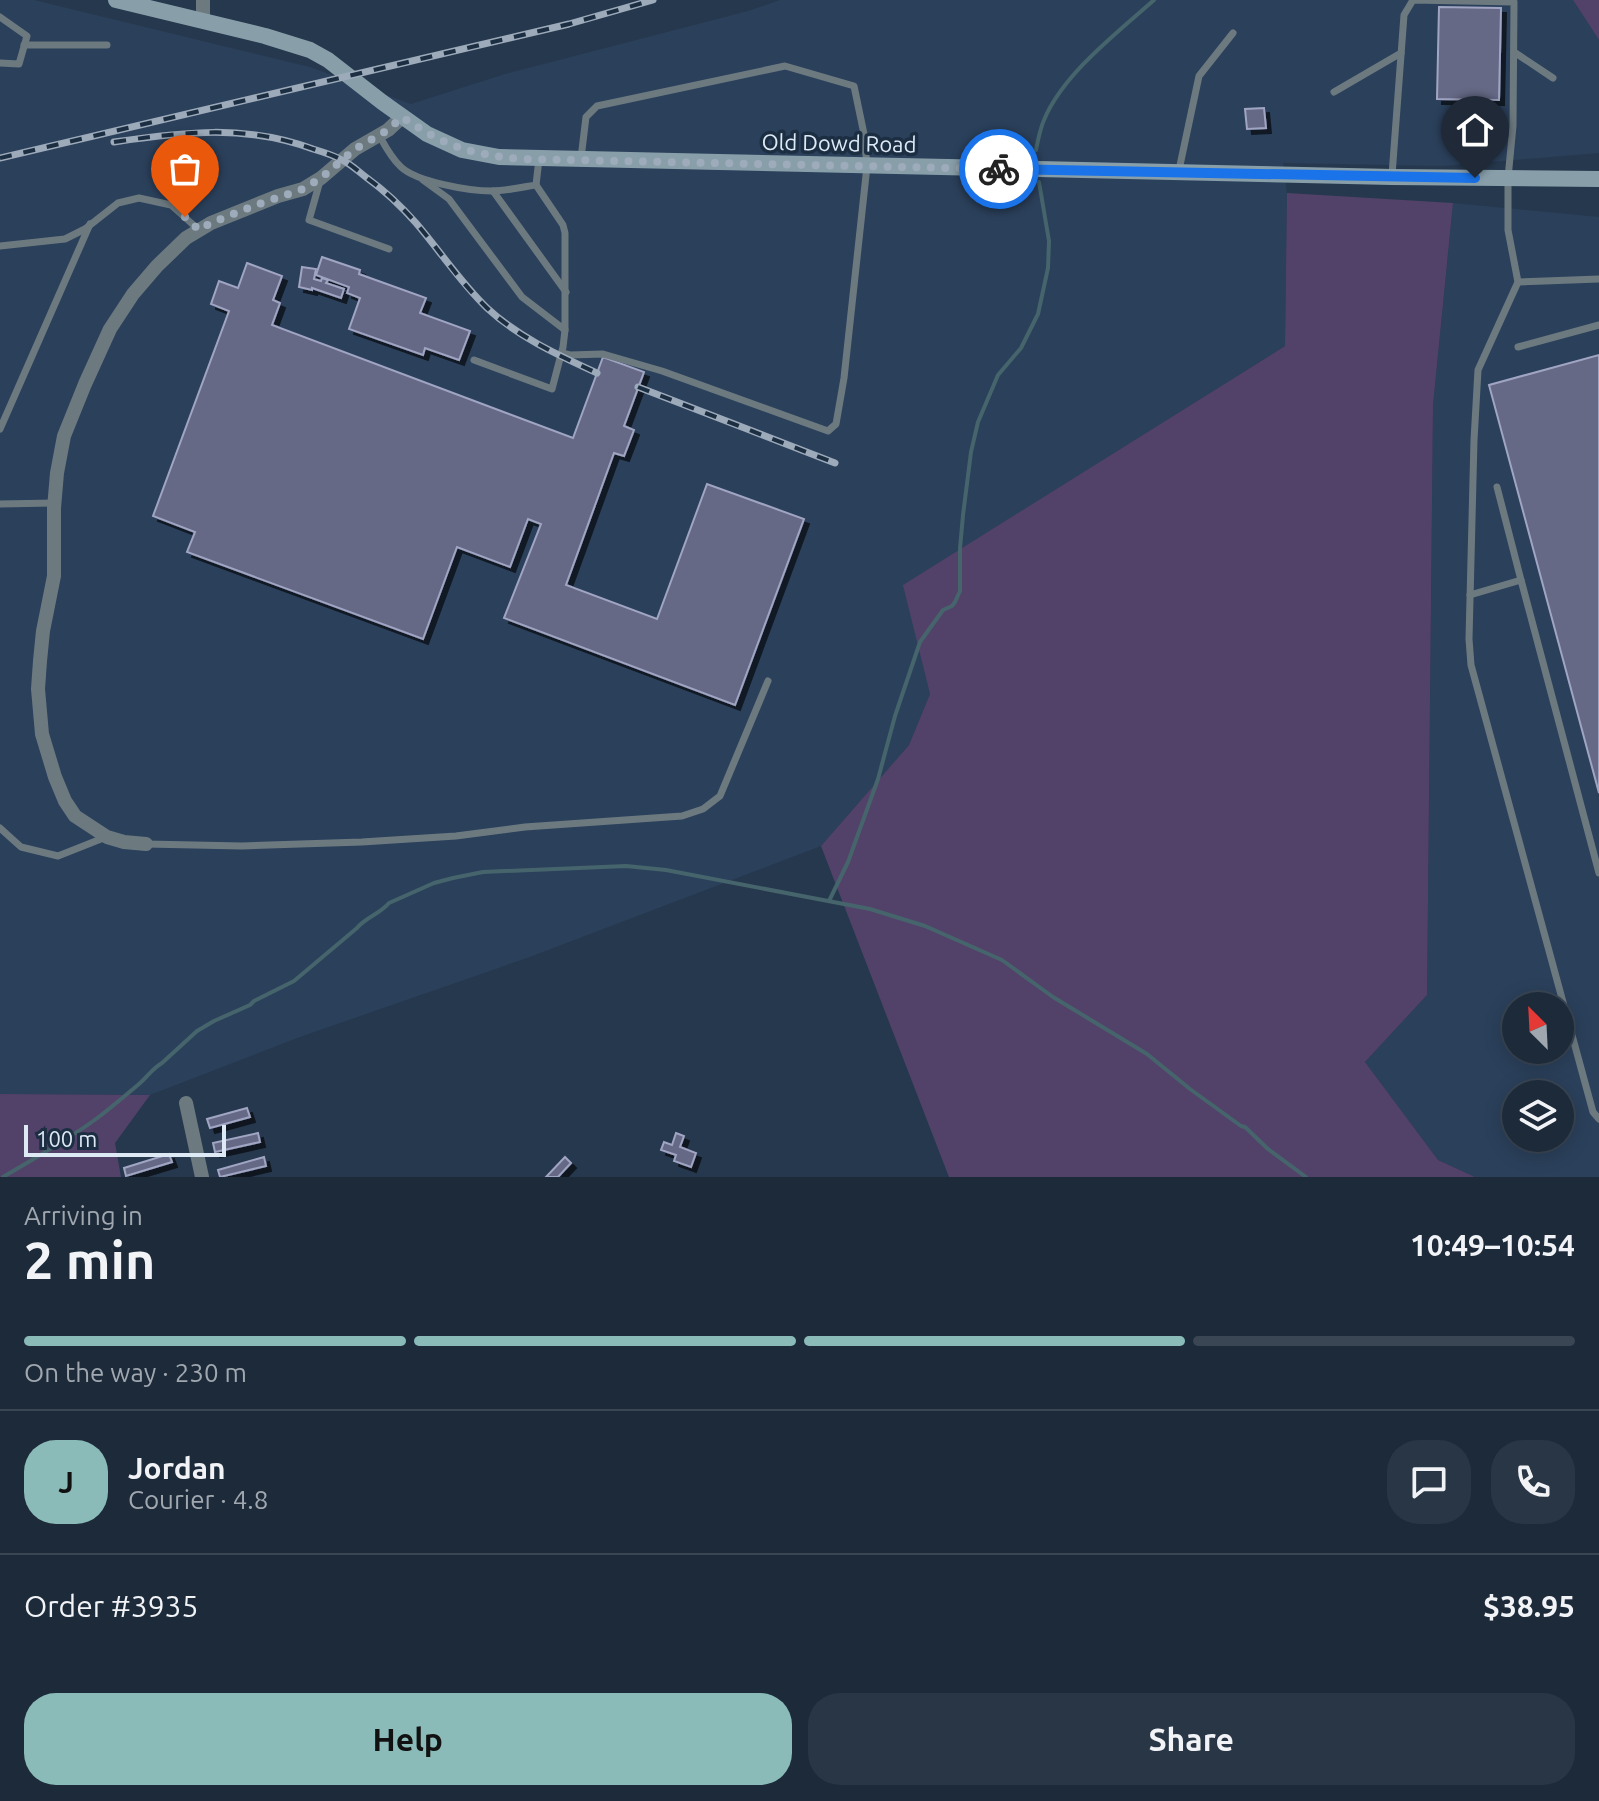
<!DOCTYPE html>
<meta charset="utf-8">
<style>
:root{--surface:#1c2a3a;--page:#293645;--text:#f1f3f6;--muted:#a0a7af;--line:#3a4654;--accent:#8bbbb9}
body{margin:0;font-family:Ubuntu,sans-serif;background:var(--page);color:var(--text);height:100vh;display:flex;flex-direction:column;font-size:30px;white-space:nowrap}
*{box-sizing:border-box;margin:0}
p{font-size:26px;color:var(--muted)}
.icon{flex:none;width:44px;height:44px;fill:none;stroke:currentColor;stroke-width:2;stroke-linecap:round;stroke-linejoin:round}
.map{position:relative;height:1177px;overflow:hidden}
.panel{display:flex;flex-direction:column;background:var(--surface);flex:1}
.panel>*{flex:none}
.needle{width:52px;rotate:336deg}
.tools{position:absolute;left:1502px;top:992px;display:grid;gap:16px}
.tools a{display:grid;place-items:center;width:72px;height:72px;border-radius:50%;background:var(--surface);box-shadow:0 4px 20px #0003,0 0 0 2px var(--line);font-size:40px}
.scale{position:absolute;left:24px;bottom:20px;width:202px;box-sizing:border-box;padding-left:8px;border:4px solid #dee9f6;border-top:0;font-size:22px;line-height:28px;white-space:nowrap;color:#dee9f6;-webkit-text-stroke:6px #1c2e42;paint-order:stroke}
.pin{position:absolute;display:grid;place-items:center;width:68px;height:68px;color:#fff;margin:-82px -34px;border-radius:50% 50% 50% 0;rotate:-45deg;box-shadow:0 0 8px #0007}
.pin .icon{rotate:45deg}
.courier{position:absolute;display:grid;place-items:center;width:80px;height:80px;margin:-40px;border:6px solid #1a73e8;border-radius:50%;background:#fff;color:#222;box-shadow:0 2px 10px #0007}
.overview em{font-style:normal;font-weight:700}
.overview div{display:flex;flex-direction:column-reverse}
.overview{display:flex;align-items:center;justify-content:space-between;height:136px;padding:0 24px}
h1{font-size:52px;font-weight:700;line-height:60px}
.bar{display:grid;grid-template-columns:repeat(4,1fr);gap:12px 8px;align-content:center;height:96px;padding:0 24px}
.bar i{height:10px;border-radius:6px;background:var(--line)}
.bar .active{background:var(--accent)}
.bar p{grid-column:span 4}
.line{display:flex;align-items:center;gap:20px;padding:0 24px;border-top:2px solid var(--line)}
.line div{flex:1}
.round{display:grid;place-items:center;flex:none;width:84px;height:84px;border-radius:32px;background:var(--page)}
.cta{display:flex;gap:16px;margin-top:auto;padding:16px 24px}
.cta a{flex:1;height:92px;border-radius:32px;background:var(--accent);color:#111;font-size:32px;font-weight:700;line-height:92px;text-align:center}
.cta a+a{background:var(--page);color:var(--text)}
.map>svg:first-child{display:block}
.built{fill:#2b405b;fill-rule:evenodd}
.green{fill:#524269}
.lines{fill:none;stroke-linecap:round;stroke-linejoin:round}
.stream{stroke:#46646b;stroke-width:4}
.building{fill:#656985;stroke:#a0a5c3;stroke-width:2;filter:url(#shadow)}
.lane{stroke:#6c7a80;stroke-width:7}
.street{stroke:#6c7a80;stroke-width:14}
.secondary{stroke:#889faa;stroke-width:16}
.rail-casing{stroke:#9daaba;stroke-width:7}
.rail{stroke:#1c2e42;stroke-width:4;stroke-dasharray:12;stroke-linecap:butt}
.done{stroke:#9eabbb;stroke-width:8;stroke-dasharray:0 14.4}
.route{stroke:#1a73e8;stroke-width:10}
.labels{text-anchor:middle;stroke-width:7;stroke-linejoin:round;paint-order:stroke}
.street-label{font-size:22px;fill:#dee9f6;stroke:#1c2e42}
</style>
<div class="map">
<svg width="1599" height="1177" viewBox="0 0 1599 1177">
<defs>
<filter id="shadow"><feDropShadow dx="5" dy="5" stdDeviation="0" flood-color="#0009"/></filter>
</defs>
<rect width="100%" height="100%" fill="#26384d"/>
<g class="built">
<polygon points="0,0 34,0 310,67 411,104 505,74 748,11 780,0 1573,0 1599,40 1599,153 1443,166 1283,163 1287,193 1285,346 904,585 930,694 909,745 821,846 527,958 297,1038 150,1095 0,1094"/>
<path d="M1453,203L1599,217V1177H1475L1438,1160L1365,1062L1427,995L1433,405ZM1516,1006H1560V1050H1516ZM1516,1094H1560V1138H1516Z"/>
</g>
<g class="green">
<polygon points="1573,0 1599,0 1599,40"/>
<polygon points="1287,193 1453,203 1433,405 1427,995 1365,1062 1438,1160 1475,1177 949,1177 821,846 909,745 930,694 903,585 1285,346"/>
<polygon points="0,1094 150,1095 115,1143 121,1177 0,1177"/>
</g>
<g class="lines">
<g class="stream">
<path d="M1036,150C1038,140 1040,129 1044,120C1063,74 1118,32 1154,0"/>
<polyline points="829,901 848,862 878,779 895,716 920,642 943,610 952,606 955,602 960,591 960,548 963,515 971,452 978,422 998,375 1021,348 1038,314 1048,268 1049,241 1039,182"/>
<path d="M3,1177C36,1157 70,1139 100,1116C113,1106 126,1095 139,1084C147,1077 153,1068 162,1063L197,1031L214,1021L250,1005L254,1001L294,981L357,928C366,917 380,914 389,903L434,883L453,878L483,872L626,866L666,870L870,909L925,926L1002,960L1053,997L1147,1054L1190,1089L1241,1126L1245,1127L1268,1149L1306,1177"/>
</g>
</g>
<g class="building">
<polygon points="1439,7 1501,8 1499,100 1437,99"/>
<polygon points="1264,108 1266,128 1247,129 1245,109"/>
<polygon points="322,257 360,270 359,274 426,298 420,313 470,331 459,360 425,348 423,355 349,329 360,298 347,293 349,287 316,275"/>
<polygon points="247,263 282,276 273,300 280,303 272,325 573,438 603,357 644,372 624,426 634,430 624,456 614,453 566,585 657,619 707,484 804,519 735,705 504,618 541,524 528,519 510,567 457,547 423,639 187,552 195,532 153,516 229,311 211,304 219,281 238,288"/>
<polygon points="302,267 316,269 314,279 321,281 322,278 328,280 326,283 344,289 341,298 312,288 312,290 299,287"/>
<polygon points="1599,355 1599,793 1489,385"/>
<polygon points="247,1108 250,1117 210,1128 207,1119"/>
<polygon points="258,1133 260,1142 215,1152 213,1143"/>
<polygon points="676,1133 684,1136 680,1147 696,1153 691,1167 674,1161 676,1155 661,1150 664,1142 672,1145"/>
<polygon points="169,1154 172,1162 126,1176 124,1168"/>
<polygon points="264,1157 266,1166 220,1177 218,1170"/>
<polygon points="565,1157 571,1163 558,1177 546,1177"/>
</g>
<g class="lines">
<g class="lane">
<polyline points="0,17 27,36 19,64 0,63"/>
<polyline points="24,45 107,45"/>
<polyline points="1514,52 1553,78"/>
<polyline points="1334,92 1401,53"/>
<path d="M379,135C385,146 391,158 401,167C417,182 469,191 492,191C506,191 522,187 536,185L539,159"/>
<polyline points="1179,170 1199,76 1233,33"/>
<polyline points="1392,175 1404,15 1413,0 1514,2 1513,126 1508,178 1508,230 1518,282 1478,370 1474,440 1469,639 1471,665 1593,1112 1599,1119"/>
<polyline points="423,180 449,199 522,297 565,330 565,233 563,225 536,185"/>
<polyline points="320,181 309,220 389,249"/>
<polyline points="493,191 566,292"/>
<polyline points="0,246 65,239 85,229 118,203 139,198 171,205 199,230"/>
<polyline points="1518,282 1599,279"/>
<polyline points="1518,347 1599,325"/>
<polyline points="562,353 570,355 603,354 662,371 828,431 836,424 844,378 867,166 864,134 854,86 785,66 597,106 586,117 581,158"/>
<polyline points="474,360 552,389 563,347 565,330"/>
<polyline points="0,429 90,224"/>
<polyline points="1497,487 1521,580"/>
<polyline points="0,504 54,503"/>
<polyline points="1470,595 1521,580 1599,873"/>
<polyline points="0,828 21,847 58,856 106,837"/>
<polyline points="146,844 242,846 362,842 456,836 525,827 682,816 703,809 720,796 768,681"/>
</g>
<g class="street">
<polyline points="203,0 203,21"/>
<polyline points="146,844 124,842 107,837 75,816 65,801 55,777 42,734 38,689 40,661 43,631 54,576 54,508 57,473 64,436 85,384 110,329 133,294 157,266 186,238 211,223 278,196 303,189 321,178 355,149 388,130 402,117"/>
<polyline points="186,1103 202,1177"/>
</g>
<polyline class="secondary" points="116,0 265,36 310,50 328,60 382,102 427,134 462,150 499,157 1392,177 1599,179"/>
<defs>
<g id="rail">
<path d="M114,142C183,132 246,124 313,149C323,152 333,155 342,160C351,164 359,172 367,178C385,191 401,206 416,223C440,251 460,282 487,308C518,337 558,355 597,373"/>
<polyline points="0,158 569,24 653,0"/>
<polyline points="638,387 835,463"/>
</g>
</defs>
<use href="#rail" class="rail-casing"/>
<use href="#rail" class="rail"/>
</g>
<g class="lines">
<path class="done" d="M185,217L199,230L211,223L256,205L303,189L321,178L355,149L388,130L402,117C445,146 469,154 521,159L999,169"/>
<polyline class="route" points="999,169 1475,178"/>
</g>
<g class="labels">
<g class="street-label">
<text transform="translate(839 143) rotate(1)" y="8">Old Dowd Road</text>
</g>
</g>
</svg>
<div class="tools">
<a><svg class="needle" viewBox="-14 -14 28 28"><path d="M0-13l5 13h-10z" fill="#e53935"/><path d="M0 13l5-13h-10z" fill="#a0a7af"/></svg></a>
<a><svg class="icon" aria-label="layers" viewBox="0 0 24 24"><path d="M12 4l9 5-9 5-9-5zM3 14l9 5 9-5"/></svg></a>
</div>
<div class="scale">100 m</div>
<div class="pin" style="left:185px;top:217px;background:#ea580c"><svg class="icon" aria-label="bag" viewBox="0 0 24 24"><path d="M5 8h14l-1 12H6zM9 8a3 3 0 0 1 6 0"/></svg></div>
<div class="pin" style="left:1475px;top:178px;background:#1f2937"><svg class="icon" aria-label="home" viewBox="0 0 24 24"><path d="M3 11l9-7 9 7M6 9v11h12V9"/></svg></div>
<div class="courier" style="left:999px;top:169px"><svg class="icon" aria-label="bike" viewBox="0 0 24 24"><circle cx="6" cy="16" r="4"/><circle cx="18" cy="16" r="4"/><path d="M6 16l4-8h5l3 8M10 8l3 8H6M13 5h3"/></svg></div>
</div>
<section class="panel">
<div class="overview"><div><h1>2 min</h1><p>Arriving in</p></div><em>10:49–10:54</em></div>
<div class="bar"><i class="active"></i><i class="active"></i><i class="active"></i><i></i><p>On the way · 230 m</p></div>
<div class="line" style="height:144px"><b class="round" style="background:var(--accent);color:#111">J</b><div><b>Jordan</b><p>Courier · 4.8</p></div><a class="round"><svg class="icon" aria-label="chat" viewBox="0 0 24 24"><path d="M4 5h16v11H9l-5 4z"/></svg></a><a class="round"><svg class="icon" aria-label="phone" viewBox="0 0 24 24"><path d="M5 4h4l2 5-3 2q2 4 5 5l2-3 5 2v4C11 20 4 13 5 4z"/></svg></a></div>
<div class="line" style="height:104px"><div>Order #3935</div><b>$38.95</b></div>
<div class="cta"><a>Help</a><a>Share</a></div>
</section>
